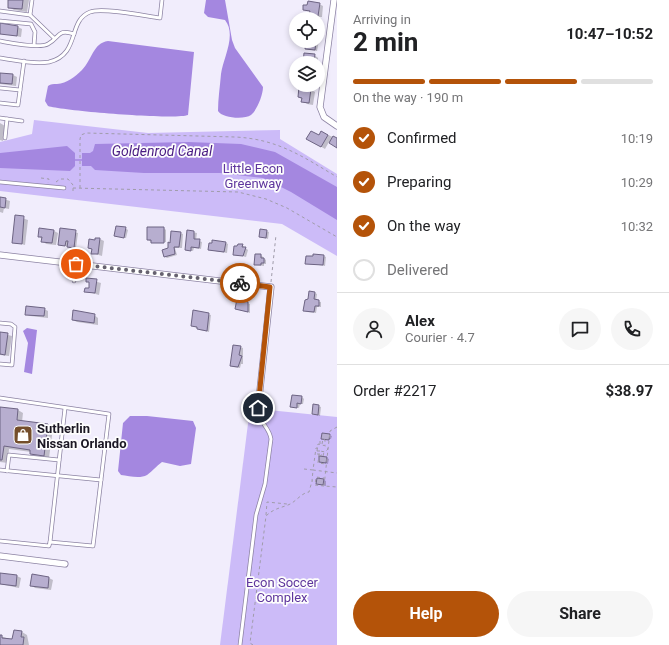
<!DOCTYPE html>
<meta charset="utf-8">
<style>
:root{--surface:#fff;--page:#f6f6f6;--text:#202124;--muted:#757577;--line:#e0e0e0;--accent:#b45309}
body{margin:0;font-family:Roboto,sans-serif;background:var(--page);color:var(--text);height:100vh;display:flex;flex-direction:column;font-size:15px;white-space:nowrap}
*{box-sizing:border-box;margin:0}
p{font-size:13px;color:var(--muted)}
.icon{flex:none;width:22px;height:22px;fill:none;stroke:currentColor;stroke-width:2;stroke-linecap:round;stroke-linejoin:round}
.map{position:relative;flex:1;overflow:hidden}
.side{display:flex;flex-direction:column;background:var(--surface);width:332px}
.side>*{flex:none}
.controls{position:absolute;left:289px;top:12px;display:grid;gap:8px}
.controls a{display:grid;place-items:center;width:36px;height:36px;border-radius:50%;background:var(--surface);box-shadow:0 2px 6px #0003;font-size:20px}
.pin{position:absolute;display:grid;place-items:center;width:34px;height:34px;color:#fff;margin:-17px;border:2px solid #fff;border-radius:50%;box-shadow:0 1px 4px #0007}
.courier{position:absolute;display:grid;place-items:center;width:40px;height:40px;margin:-20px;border:3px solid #b45309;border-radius:50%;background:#fff;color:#222;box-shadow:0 1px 5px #0007}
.overview em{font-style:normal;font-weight:700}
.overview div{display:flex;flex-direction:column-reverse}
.overview{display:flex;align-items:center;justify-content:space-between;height:68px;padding:0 16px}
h1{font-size:26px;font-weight:700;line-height:30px}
.bar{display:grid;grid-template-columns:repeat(4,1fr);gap:6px 4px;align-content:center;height:48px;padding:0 16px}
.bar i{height:5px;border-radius:3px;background:var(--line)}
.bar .active{background:var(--accent)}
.bar p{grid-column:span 4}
.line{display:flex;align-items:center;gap:10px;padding:0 16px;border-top:1px solid var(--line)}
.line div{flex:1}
.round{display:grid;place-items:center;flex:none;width:42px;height:42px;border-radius:21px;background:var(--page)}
ol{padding:0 16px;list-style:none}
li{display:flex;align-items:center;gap:12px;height:44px}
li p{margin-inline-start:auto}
li .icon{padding:4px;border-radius:50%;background:var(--accent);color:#fff;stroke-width:4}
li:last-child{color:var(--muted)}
li i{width:22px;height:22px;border:2px solid var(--line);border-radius:50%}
.button{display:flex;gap:8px;margin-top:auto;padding:8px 16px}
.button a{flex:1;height:46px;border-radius:24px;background:var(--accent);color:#fff;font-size:16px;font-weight:700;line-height:46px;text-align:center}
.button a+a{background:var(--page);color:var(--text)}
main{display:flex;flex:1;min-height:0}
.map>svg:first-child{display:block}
.green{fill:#ccbbf8}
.water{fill:#a487e0}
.shadow{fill:#0003}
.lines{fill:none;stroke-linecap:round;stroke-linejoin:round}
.stream{stroke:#a487e0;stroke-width:1.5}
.building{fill:#b7aecf;stroke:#6d6483}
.lane-casing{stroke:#8c83a3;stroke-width:4.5}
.street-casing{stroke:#8c83a3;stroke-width:7}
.path{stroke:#a09caa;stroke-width:1;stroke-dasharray:3 3;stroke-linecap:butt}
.lane{stroke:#fff;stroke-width:3}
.street{stroke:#fff;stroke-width:5.5}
.done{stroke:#66626f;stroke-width:4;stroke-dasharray:0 7.2}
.route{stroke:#b45309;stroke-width:5}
.labels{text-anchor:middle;stroke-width:3.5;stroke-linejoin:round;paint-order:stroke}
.park-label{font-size:13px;fill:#5f369d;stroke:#fdfdfd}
.poi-label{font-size:13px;font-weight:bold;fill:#1b1723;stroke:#fdfdfd;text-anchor:start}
.water-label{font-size:14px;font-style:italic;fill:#491b82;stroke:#fdfdfd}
</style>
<main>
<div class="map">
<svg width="337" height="645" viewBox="0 0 337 645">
<rect width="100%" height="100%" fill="#f1edfc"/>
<g class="green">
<polygon points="34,120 148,133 280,130 280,139 337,174 337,256 282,224 0,191 0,142 32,134"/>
<polygon points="250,408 337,417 337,645 220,645"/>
</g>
<g class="water">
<path d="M206,0H225L232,40L235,48L263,87C263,95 257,110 251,115C244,120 222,118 218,111C218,99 220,86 221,74C223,58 237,35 225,20L208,17L204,13Z"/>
<path d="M108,41L194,52L188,115C175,120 64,111 48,106L45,101L48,86C51,84 53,84 57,84C67,83 75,77 82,70C92,60 93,43 108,41Z"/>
<polygon points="188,142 241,144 275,152 337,187 337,220 291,192 263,178 220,173 144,173 95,170 91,166 82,166 82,153 90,153 93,151 95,144"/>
<polygon points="67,146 75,153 75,166 70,171 0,168 0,153"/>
<polygon points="27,328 37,330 32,374 24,372 28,343 23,331"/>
<path d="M130,416H147L193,421L196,428L191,464L180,466L162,462C156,466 153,471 147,475C140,479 129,476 121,475L118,471L123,423Z"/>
</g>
<g class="shadow">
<polygon points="9,0 29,0 27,12 14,10 9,7"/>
<polygon points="319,4 323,6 322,17 315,17 311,14 311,12 304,9"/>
<polygon points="318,21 322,23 321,34 318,34"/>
<polygon points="18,27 22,29 21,37 0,33 0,28"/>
<polygon points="318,39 319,40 317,51 306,49 307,41 318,41"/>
<polygon points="314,55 318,58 318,63 306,63"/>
<polygon points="0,74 13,75 17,77 16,86 0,84"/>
<polygon points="311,90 315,92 313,105 307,104 299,97"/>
<polygon points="0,123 5,126 3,141 0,140"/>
<polygon points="322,132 337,139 337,147 329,142 325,149 308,139 319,136"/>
<polygon points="0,198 10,201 9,209 4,208 3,213 0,212"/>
<polygon points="16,216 28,220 25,245 13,242"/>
<polygon points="125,228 128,230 126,238 115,236"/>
<polygon points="164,228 166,230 166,242 153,243 148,240"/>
<polygon points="61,229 78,233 76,248 59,245"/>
<polygon points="54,231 58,233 56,245 46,244 39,236"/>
<polygon points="188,231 197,233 196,240 202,242 201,249 194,248 193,251 186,249"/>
<polygon points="266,231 269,232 268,239 260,237"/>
<polygon points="180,233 183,234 182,248 175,248 177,255 167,258 164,256"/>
<polygon points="100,239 104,241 102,256 92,253 93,250 89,248"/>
<polygon points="226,243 228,244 227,253 209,250"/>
<polygon points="242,245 248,250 246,257 234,254"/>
<polygon points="261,255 266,260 266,264 264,264 264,266 255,265"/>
<polygon points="324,256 326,257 325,266 306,263"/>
<polygon points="87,279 101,283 99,295 85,291 89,289 90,283 87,281"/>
<polygon points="315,293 317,294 316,301 321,302 321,307 317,307 316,313 307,312 304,310"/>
<polygon points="247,303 250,304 250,313 236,309"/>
<polygon points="44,309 48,311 48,318 30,316 26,314"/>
<polygon points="194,311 211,315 209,332 200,330 192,325"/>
<polygon points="94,315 98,318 98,325 77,322 73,320"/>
<polygon points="0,333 12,336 9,356 0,355"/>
<polygon points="240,347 243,348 243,364 241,364 240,368 233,367 231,366"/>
<polygon points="302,397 304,399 303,404 300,404 299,408 291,406"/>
<polygon points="318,406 321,407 320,416 313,414"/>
<polygon points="0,408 18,410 23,413 22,422 48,425 53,428 49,458 37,457 31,454 31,452 9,449 8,463 0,462"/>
<polygon points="329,435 332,436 331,439 322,439"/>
<polygon points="327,458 329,459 328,464 320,462"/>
<polygon points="324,480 326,481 326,486 317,484"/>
<polygon points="17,576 21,578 19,588 0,584 0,579"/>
<polygon points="49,578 53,580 51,590 35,588 31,585"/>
<polygon points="22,632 27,635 29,645 0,645 0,636 13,640"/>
</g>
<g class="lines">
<polyline class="stream" points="74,160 82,160"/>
</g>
<g class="building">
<polygon points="8,0 23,0 22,9 8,8"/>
<polygon points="308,1 320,3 318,16 309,15 310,11 303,10 303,5 307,5"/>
<polygon points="0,23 18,26 17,36 0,34"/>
<polygon points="306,41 316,41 315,50 305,49"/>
<polygon points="304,53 315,54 314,63 303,63"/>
<polygon points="0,73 13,74 12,84 0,83"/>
<polygon points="299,87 311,89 309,103 301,102 302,98 298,97"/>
<polygon points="311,131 319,135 321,131 328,135 321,147 306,139"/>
<polygon points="333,136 337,138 337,148 329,143"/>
<polygon points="0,197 6,198 5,208 0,207"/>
<polygon points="15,215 24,216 22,244 12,243"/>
<polygon points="116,226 126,227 124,238 114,236"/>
<polygon points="147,227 164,227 164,243 151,243 151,240 147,240"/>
<polygon points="39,228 54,230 52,243 41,242 42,237 38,237"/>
<polygon points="60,228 76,230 74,248 67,247 68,241 66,241 65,246 58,245"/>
<polygon points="260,229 267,230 266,238 259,237"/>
<polygon points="187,230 194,231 194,239 200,239 199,248 191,247 191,251 185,250"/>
<polygon points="171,231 181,232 179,247 174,247 175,254 164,257 162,250 168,248 168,242 170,243"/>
<polygon points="95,238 100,238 98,254 91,254 92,249 88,248 89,239 95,240"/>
<polygon points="212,240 226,242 224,252 208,250 209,243 212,243"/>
<polygon points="238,244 243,244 242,247 246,247 243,256 233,255 234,246 237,246"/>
<polygon points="255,254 261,254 261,258 264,258 264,263 261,263 261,265 254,265"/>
<polygon points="313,254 324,255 323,265 305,264 306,256 313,256"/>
<polygon points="86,278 97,279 95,293 84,292 85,288 89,288 89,282 86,282"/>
<polygon points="309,291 315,292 314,299 319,300 319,306 315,306 314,312 303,311 305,300 308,299"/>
<polygon points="237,299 248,302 248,312 235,309"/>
<polygon points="26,306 45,308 44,316 25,315"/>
<polygon points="73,310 95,314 94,323 72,320"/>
<polygon points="193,310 209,313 207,331 197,329 197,327 191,326"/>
<polygon points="0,332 8,333 5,355 0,354"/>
<polygon points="233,345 241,346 239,355 242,356 238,367 230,366"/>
<polygon points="292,395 302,396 301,404 297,403 297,408 290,407"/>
<polygon points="313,404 319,405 318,415 312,414"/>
<polygon points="0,407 18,409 17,420 48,424 44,456 30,454 30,450 4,446 2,460 0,460"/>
<polygon points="322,433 330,434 329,440 321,439"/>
<polygon points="319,456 327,457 326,463 319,462"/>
<polygon points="317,478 324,479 323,485 316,484"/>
<polygon points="0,573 17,575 16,586 0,584"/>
<polygon points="32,574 49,577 48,588 30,586"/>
<polygon points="14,630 22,631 21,637 24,637 23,645 0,645 0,635 2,635 2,638 12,639"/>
</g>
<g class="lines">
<defs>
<g id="lane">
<polyline points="0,11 30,15 32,0"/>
<polyline points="30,15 54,38"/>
<polyline points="0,21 31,24 35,32 34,45"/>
<path d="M0,41C11,43 39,49 48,44C60,38 57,28 74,34"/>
<path d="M0,58C15,60 34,65 49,62C81,54 67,21 90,12C102,7 145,16 160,18L162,0"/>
<polyline points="0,88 20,90"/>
<polyline points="0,103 18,105 24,61"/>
<polyline points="0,118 22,121"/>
<polyline points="5,138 7,119"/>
<polyline points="0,182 64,188"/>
<polyline points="74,281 76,264"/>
<polyline points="0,323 11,324 15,327 12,365 0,364"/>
<polyline points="0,398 109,414 93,546 50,542 49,546 0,541"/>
<polyline points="0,470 101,480"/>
<polyline points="7,471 9,455 59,460"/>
<polyline points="50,542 65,408"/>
<path d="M240,645L256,515L265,484L271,439C269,426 259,424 258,408"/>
</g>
<g id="street">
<polyline points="334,0 320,107 324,117 337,126"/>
<polyline points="0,255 271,287 258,408"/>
<polyline points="0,556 65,564"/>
</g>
</defs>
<use href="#lane" class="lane-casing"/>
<use href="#street" class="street-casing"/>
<g class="path">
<polyline points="41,178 49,179 48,183"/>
<polyline points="56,182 60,179 68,179 73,185 73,191"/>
<polyline points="73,188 238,192 266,199 287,208 337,237"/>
<path d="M80,188V139L81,135L86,133L235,137C277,139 302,156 337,177"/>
<polyline points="271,282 276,235"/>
<polyline points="337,427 330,431 324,486 337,487"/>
<polyline points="320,444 320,439"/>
<polyline points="322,444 323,439 325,440 325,445"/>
<polyline points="318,448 316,448 313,470 337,473"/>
<polyline points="317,451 318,444 326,446 328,449 325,452 320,451"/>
<rect x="317" y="451" width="3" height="3"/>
<polyline points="319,454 318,463 326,464"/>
<polyline points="320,455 321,456 322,452"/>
<polyline points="323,456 324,452"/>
<polyline points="304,469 313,470 312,481 314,481"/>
<polyline points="324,486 315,485 316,477 324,478"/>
<polyline points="266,515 267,502 287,504"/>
<path d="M253,645L250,643L266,516C273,509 280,508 288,505C296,502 301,493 309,492L312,481"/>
</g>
<use href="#lane" class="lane"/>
<use href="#street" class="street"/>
</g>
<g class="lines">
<polyline class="done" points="76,264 240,283"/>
<polyline class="route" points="240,283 270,287 258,408"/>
</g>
<defs>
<symbol id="shop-square" viewBox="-11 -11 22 22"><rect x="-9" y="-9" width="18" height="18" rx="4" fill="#744e2b" stroke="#fdfdfd"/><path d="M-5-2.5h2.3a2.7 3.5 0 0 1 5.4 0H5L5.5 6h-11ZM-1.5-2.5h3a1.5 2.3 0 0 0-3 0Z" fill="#fff"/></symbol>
</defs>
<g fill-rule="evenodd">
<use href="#shop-square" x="12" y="424" width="22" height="22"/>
</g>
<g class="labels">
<g class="park-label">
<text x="253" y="173">Little Econ<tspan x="253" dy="15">Greenway</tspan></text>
<text x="282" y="587">Econ Soccer<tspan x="282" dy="15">Complex</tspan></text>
</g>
<g class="poi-label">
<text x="37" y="433">Sutherlin<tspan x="37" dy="15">Nissan Orlando</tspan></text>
</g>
<g class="water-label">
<text x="162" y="156">Goldenrod Canal</text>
</g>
</g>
</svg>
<div class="controls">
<a><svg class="icon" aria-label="locate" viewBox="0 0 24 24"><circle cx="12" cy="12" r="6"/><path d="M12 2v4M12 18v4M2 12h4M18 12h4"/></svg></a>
<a><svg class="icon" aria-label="layers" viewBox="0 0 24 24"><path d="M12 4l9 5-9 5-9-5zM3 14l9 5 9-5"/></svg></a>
</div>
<div class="pin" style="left:76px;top:264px;background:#ea580c"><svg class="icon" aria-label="bag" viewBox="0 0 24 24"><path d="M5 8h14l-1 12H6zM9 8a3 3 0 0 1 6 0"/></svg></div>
<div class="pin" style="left:258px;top:408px;background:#1f2937"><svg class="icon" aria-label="home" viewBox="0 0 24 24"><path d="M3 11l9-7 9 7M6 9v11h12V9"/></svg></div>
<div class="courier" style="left:240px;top:283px"><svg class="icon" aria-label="bike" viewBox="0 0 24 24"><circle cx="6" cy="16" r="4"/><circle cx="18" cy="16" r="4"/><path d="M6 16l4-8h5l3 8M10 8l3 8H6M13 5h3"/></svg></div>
</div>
<section class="side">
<div class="overview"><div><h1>2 min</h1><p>Arriving in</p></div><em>10:47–10:52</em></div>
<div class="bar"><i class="active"></i><i class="active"></i><i class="active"></i><i></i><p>On the way · 190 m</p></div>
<ol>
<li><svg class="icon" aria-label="check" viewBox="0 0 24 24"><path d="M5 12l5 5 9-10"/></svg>Confirmed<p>10:19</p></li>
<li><svg class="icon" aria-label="check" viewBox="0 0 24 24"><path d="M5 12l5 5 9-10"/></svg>Preparing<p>10:29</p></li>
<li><svg class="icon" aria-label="check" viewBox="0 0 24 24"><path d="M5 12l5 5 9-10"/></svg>On the way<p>10:32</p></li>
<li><i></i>Delivered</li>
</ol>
<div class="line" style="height:72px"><a class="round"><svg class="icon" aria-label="person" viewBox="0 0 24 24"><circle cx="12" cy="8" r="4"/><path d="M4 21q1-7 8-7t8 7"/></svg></a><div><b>Alex</b><p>Courier · 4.7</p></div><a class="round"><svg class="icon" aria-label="chat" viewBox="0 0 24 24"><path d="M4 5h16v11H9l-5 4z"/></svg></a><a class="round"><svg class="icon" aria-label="phone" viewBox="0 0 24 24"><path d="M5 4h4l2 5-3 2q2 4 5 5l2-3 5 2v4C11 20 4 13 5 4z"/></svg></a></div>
<div class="line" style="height:52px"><div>Order #2217</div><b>$38.97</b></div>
<div class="button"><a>Help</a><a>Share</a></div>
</section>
</main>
